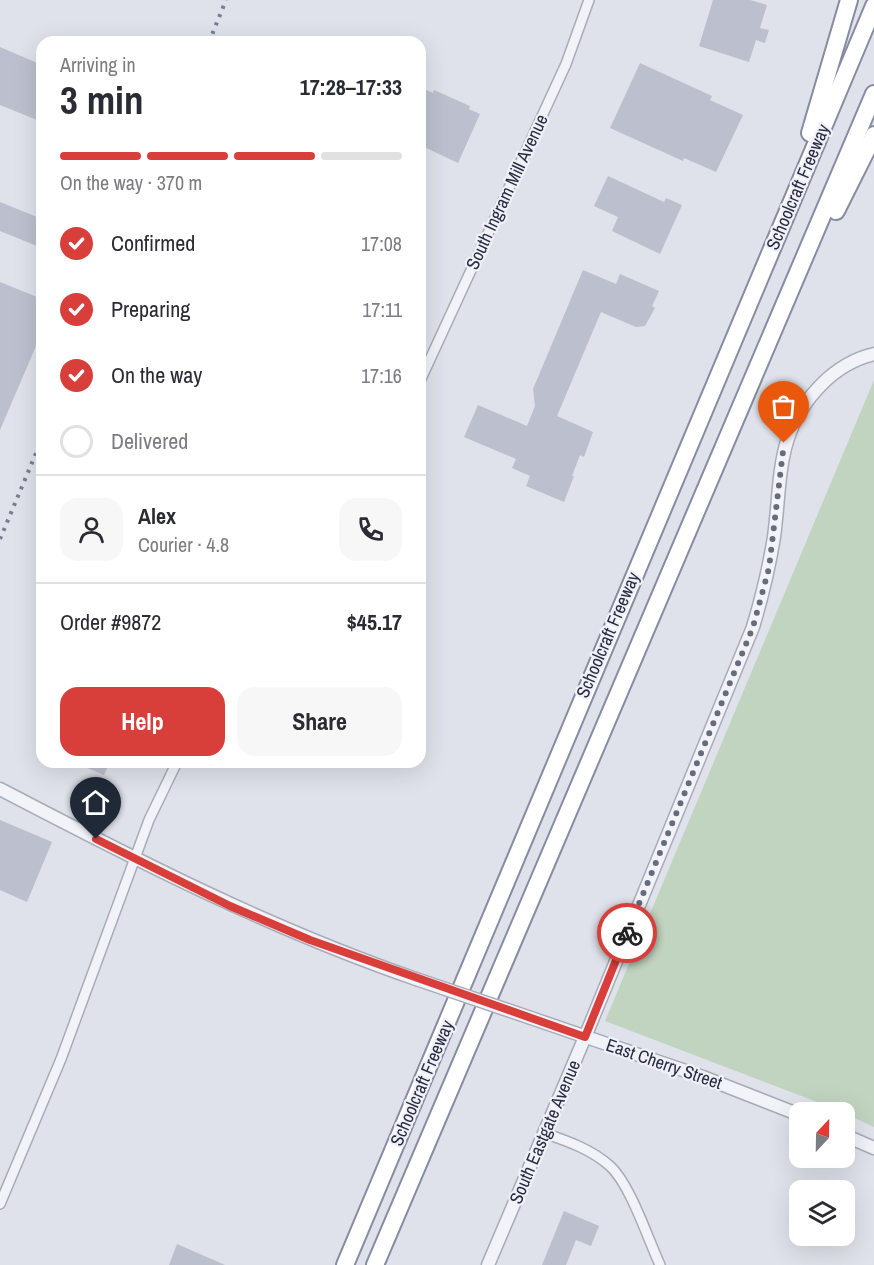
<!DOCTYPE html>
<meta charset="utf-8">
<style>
:root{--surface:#fff;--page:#f7f7f7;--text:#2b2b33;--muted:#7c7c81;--line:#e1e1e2;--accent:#d83f3b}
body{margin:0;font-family:"Archivo Narrow",sans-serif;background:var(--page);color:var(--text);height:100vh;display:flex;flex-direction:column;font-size:22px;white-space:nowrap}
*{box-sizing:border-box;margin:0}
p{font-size:20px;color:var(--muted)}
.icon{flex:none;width:33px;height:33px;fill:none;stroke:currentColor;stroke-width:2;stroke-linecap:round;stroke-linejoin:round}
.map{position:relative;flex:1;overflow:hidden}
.side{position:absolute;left:36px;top:36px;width:390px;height:732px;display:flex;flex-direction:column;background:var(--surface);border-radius:18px;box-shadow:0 6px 24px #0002}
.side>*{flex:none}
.needle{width:39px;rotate:22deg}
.buttons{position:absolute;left:789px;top:1102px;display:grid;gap:12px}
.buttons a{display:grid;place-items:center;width:66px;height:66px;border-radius:12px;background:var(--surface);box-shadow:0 6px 24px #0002;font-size:30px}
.pin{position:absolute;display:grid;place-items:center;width:51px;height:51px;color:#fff;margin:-62px -26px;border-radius:50% 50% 50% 0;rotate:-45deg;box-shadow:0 0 6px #0007}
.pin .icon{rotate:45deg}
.courier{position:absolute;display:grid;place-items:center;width:60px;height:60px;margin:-30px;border:4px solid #d83f3b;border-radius:50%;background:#fff;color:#222;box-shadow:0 2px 8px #0007}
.summary em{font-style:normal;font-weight:800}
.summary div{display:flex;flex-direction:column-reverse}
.summary{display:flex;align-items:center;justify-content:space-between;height:102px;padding:0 24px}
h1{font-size:39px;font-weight:800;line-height:45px}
.bar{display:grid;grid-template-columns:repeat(4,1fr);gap:9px 6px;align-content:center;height:72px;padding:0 24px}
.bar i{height:8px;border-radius:4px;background:var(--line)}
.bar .on{background:var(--accent)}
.bar p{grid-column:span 4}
.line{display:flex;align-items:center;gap:15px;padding:0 24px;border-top:2px solid var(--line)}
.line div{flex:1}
.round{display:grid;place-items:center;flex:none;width:63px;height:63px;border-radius:18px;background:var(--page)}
ol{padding:0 24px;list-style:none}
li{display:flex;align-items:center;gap:18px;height:66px}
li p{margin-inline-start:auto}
li .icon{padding:6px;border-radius:50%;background:var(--accent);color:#fff;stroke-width:4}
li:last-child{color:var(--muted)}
li i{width:33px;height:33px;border:3px solid var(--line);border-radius:50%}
.primary-button{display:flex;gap:12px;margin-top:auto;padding:12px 24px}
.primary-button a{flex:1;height:69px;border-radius:18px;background:var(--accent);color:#fff;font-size:24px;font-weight:800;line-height:69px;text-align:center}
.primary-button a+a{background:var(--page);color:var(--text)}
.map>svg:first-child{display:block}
.green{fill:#c1d4c0}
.building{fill:#bcbfcd}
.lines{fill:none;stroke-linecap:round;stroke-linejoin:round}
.minor-casing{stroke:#a8abb8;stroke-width:12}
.tertiary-casing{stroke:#a8abb8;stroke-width:15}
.motorway-casing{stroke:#868ca1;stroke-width:20}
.minor{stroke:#f2f3f8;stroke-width:9}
.tertiary{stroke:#f2f3f8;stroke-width:12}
.motorway{stroke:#fff;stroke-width:16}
.rail{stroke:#787d94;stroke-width:4;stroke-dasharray:3 6;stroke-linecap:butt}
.tertiary-bridge-casing{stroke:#a8abb8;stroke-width:15;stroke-linecap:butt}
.tertiary-bridge{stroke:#f2f3f8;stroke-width:12}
.done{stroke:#676c7d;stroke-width:6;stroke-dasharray:0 10.8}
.route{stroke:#d83f3b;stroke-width:8}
.labels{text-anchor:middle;stroke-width:4.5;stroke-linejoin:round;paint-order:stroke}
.street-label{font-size:18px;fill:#272c42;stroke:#eff1f7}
</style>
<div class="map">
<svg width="874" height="1265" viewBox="0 0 874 1265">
<rect width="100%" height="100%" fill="#dfe2ea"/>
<polygon class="green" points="874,380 874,1127 833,1108 605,1021"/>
<g class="building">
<polygon points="713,0 750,0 767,5 760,28 769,30 765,43 756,40 749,62 699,46"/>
<polygon points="0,47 42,65 42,122 0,105"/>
<polygon points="640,63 712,96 710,100 743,115 716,172 684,158 683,161 610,128"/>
<polygon points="420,87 433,93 434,90 470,106 469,109 480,114 458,163 420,145"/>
<polygon points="608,176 664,202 666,198 682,205 660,254 612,231 618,217 594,206"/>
<polygon points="0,202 42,219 42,248 0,231"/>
<polygon points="583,270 616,284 620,274 659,291 652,306 655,308 645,326 636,327 601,312 557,416 593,432 584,457 580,455 572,476 574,476 564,502 526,486 530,476 512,468 516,459 464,437 478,405 527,426 535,406 533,389"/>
<polygon points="0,282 42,299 42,332 0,430"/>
<polygon points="73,762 110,762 104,775"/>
<polygon points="0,820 52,842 27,902 0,890"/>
<polygon points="564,1211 599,1226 591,1246 576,1240 566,1265 542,1265"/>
<polygon points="177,1244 225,1265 169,1265"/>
</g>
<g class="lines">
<defs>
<g id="minor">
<polyline points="420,381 566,64 589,0"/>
<path d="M544,1133C567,1141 591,1149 610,1166C630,1184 648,1239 660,1265"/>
<polyline points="0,1204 61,1059 149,820 177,762"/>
</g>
<g id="tertiary">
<path d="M0,789C136,860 271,929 416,979"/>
<polyline points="531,1018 703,1077 800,1115"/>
<polyline points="844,1135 874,1148"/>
<path d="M488,1265L585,1037L753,627C762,597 769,568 774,537C782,477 775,430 823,383C836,370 855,358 874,354"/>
</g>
<g id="motorway">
<polyline points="810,133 849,0"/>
<polyline points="836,211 874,135"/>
<polyline points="345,1265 874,6"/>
<polyline points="375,1265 874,94"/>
</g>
</defs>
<use href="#minor" class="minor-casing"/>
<use href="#tertiary" class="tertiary-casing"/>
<use href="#motorway" class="motorway-casing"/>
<use href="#minor" class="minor"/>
<use href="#tertiary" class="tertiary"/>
<use href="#motorway" class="motorway"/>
<g class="rail">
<polyline points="209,42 226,0"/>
<polyline points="0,539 42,439"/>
</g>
<defs>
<polyline id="tertiary-bridge" points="416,979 531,1018"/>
</defs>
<use href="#tertiary-bridge" class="tertiary-bridge-casing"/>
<use href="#tertiary-bridge" class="tertiary-bridge"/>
</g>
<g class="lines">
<polyline class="done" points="627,933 753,627 769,568 784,443"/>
<polyline class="route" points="96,839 230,906 310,940 585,1037 627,933"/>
</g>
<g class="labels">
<g class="street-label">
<text transform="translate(798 187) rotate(-67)" y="6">Schoolcraft Freeway</text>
<text transform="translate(507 192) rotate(-65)" y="6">South Ingram Mill Avenue</text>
<text transform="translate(608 635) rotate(-67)" y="6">Schoolcraft Freeway</text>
<text transform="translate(664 1064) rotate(19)" y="6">East Cherry Street</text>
<text transform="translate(422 1083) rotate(-67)" y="6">Schoolcraft Freeway</text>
<text transform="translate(545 1132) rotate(-67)" y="6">South Eastgate Avenue</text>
</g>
</g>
</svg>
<div class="buttons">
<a><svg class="needle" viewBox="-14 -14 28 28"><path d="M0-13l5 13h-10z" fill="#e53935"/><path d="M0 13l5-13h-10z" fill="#7c7c81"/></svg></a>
<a><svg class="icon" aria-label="layers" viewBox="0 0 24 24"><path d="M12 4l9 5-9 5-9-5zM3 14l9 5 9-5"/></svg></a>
</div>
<div class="pin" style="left:784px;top:443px;background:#ea580c"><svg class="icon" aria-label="bag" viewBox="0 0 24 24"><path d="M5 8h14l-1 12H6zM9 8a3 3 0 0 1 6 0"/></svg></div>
<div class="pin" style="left:96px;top:839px;background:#1f2937"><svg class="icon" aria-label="home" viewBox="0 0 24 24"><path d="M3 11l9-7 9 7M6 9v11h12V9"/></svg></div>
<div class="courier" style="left:627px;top:933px"><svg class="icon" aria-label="bike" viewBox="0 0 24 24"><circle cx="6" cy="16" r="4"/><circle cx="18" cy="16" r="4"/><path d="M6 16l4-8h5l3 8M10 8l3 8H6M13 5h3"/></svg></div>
<section class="side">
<div class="summary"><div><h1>3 min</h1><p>Arriving in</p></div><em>17:28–17:33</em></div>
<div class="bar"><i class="on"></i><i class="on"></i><i class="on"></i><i></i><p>On the way · 370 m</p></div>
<ol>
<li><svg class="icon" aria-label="check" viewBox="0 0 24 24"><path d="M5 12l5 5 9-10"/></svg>Confirmed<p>17:08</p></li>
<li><svg class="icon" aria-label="check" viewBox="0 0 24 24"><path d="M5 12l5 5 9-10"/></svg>Preparing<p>17:11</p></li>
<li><svg class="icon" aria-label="check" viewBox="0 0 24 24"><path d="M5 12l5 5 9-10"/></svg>On the way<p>17:16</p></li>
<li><i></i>Delivered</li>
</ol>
<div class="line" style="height:108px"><a class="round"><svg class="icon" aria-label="person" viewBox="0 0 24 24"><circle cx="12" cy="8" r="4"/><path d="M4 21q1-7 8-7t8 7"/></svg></a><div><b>Alex</b><p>Courier · 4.8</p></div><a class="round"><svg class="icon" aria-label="phone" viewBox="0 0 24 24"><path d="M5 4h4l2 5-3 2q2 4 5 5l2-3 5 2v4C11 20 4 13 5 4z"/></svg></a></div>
<div class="line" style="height:78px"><div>Order #9872</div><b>$45.17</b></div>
<div class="primary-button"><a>Help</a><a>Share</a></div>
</section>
</div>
